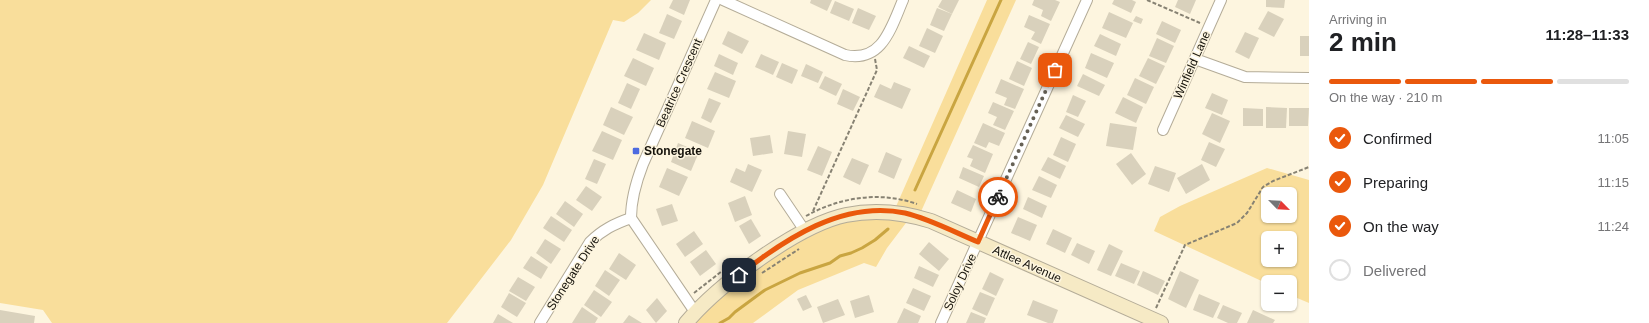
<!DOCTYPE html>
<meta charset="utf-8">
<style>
:root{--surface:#fff;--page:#f2f2f2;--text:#202124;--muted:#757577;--line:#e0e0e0;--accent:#ea580c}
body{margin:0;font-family:Helvetica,sans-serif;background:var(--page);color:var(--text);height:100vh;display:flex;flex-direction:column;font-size:15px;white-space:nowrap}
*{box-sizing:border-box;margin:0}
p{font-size:13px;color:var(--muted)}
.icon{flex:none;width:22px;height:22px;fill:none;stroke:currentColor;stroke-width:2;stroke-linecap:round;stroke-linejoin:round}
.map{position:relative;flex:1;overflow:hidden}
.details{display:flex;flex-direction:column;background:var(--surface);width:340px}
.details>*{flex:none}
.needle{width:26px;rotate:114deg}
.fabs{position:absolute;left:1261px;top:187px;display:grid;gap:8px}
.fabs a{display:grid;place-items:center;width:36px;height:36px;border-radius:6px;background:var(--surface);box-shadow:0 1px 3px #0004;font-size:20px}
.pin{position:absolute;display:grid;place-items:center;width:34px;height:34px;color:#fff;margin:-17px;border-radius:8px;box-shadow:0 2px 6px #0006}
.courier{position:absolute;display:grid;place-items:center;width:40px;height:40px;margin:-20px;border:3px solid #ea580c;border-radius:50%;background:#fff;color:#222;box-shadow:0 1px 5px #0007}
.head em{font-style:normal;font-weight:700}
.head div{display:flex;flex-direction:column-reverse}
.head{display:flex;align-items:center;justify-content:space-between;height:68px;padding:0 20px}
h1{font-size:26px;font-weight:700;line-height:30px}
.bar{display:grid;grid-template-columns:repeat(4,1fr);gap:6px 4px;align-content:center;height:48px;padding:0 20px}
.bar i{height:5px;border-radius:3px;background:var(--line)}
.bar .current{background:var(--accent)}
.bar p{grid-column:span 4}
ol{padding:0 20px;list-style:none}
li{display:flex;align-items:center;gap:12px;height:44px}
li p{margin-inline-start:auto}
li .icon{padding:4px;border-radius:50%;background:var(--accent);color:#fff;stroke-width:4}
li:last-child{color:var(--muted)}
li i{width:22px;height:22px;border:2px solid var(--line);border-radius:50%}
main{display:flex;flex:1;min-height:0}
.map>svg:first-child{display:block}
.green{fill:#f9de9b;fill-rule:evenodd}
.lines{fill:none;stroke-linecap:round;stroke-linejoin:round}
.stream{stroke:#c9a541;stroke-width:3}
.building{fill:#d9d1bc}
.street-casing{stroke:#b4ac98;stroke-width:12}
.secondary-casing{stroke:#b4ac98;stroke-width:16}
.path{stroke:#878273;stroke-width:2;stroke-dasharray:4 2;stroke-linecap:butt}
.street{stroke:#fff;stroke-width:10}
.secondary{stroke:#f6eac5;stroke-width:14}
.done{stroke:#666155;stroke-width:4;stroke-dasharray:0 7.2}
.route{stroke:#ea580c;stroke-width:5}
.poi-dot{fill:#4d6be0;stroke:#fdf5df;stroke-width:1.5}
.labels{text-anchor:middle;stroke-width:3;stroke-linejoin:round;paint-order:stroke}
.street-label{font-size:12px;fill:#15120b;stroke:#fdf5df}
.poi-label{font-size:12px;font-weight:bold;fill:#15120b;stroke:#fdf5df;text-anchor:start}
</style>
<main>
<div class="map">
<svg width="1309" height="323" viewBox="0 0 1309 323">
<rect width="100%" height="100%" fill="#fdf5df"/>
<g class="green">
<polygon points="0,0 651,0 638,13 624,22 613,20 543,185 511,240 447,323 52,323 43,310 0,303"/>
<polygon points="987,0 1016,0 919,216 912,215 887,248 876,267 864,263 798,290 753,323 685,323 805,230 894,211"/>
<path d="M1267,168L1309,180V303L1290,295V282H1268V284L1154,231L1160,217L1180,206ZM1268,194H1290V216H1268ZM1268,238H1290V260H1268Z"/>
</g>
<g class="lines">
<g class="stream">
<polyline points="915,190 1001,0"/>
<polyline points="720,323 729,318 735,312 765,290 800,273 830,263 840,256 851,253 862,248 875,240 888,229"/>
</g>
</g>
<g class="building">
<polygon points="673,0 690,0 684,15 669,8"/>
<polygon points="811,0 832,0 827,11 810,3"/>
<polygon points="942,0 959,0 952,14 938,7"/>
<polygon points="1034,0 1055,0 1060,2 1051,21 1041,16 1043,10 1032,5"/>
<polygon points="1114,0 1132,0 1136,2 1131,13 1112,4"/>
<polygon points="1178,0 1196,0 1190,14 1175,7"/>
<polygon points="1266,0 1285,0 1284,8 1266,7"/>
<polygon points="835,1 854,9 849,21 830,13"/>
<polygon points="858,8 876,16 869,30 852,23"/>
<polygon points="937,8 952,14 944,31 930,25"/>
<polygon points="1268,11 1284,19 1274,37 1258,29"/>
<polygon points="1109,12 1133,23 1126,38 1102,28"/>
<polygon points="667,14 682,21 674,39 659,33"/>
<polygon points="1029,15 1050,24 1041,44 1031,39 1035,32 1024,27"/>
<polygon points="1136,16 1143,19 1141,24 1133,21"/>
<polygon points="1162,21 1181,30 1175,43 1156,34"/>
<polygon points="927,28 943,36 935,53 919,46"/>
<polygon points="728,31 749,41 742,54 722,44"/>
<polygon points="1245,32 1259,38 1249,59 1235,52"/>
<polygon points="644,33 666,43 659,60 636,50"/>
<polygon points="1100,34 1121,44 1116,56 1094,46"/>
<rect x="1300" y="36" width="9" height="20"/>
<polygon points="1157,38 1174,46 1166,63 1149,56"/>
<polygon points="1028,42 1039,47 1031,64 1020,59"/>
<polygon points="909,46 930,56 924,68 903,58"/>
<polygon points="1091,53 1114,63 1107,78 1085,68"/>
<polygon points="719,54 738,63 733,75 714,66"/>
<polygon points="761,54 779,62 773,75 755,67"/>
<polygon points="633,58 654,68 646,86 624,76"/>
<polygon points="1148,58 1165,66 1156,84 1139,76"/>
<polygon points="1017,61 1032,68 1024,86 1009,79"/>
<polygon points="782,63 798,70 792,84 776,77"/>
<polygon points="806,64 823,72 818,83 801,76"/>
<polygon points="715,72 736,81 729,98 707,89"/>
<polygon points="1083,74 1105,85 1099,96 1077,86"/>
<polygon points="825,76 842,84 836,96 819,88"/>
<polygon points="1135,78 1154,87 1146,104 1127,95"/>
<polygon points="1001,79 1024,89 1015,109 1004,105 1007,98 995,93"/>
<polygon points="894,82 911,89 902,109 874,97 880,84 891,89"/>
<polygon points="627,83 640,89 631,109 618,103"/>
<polygon points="843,89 860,97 853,111 837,104"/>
<polygon points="1212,93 1228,100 1222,115 1205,108"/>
<polygon points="1073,95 1086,101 1078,117 1066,112"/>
<polygon points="1123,97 1143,107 1136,123 1115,113"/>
<polygon points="709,98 721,103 711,123 701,118"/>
<polygon points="993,102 1014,111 1005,130 993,125 997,117 988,113"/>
<polygon points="611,107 633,117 624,135 603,125"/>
<polygon points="1266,107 1287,108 1286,128 1266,128"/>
<polygon points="1243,108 1263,109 1263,126 1243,126"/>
<polygon points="1289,108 1309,108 1308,126 1289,126"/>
<polygon points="1212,113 1230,121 1220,143 1202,134"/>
<polygon points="1066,115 1085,124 1078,137 1059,128"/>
<polygon points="692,121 715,131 708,148 685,138"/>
<polygon points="983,123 1005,133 999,146 989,142 986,148 974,143"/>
<polygon points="1110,123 1137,127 1133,150 1106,146"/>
<polygon points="602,131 622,140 613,160 592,151"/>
<polygon points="788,131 806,134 802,157 784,154"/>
<polygon points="770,135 773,153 753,156 750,138"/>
<polygon points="1061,137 1076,144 1068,162 1053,155"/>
<polygon points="1209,142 1225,149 1216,167 1201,160"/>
<polygon points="678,143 699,152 691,171 671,162"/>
<polygon points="973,145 993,154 985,173 970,166 973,159 967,157"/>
<polygon points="818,146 832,152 822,176 807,170"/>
<polygon points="886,152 902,159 894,179 878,172"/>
<polygon points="1131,153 1146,174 1132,185 1116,164"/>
<polygon points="1048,157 1066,166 1060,179 1041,170"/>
<polygon points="852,158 869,165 860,185 843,177"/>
<polygon points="594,159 606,164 597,184 585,179"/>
<polygon points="748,164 762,170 752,192 730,182 736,168 745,172"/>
<polygon points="1202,164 1210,180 1186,194 1177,178"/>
<polygon points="1155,166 1176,173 1169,192 1148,184"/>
<polygon points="963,167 984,176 979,187 959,178"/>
<polygon points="667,168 688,177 679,196 659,187"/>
<polygon points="1039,176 1057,185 1051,198 1032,190"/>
<polygon points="586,186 602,197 592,211 576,200"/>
<polygon points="957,190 976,199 971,212 951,203"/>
<polygon points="745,196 752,215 735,222 728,203"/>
<polygon points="1028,197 1047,206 1042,218 1023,209"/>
<polygon points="565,201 583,214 574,227 556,214"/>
<polygon points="672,204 678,221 662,226 656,209"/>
<polygon points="551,216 572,230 564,242 543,228"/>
<polygon points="1018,217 1037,225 1030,241 1011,233"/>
<polygon points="751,219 761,236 749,244 739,226"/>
<polygon points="1053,229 1072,238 1065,253 1046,244"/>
<polygon points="694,231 703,244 685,257 676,244"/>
<polygon points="545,239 561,249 551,264 536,253"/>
<polygon points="929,242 949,259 939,271 919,254"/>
<polygon points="1077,243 1095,251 1089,264 1071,255"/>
<polygon points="1109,244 1123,251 1111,276 1097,270"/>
<polygon points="706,250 716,264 700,276 690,262"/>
<polygon points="619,253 636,265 626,280 609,269"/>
<polygon points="531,256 548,267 541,279 523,268"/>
<polygon points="1121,263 1140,271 1134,284 1115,276"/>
<polygon points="919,266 939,275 933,287 914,278"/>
<polygon points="605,270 620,280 609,296 595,286"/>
<polygon points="1143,271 1165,281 1158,295 1137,285"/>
<polygon points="1180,271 1199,280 1186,308 1168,299"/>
<polygon points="990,272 1004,279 996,296 982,289"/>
<polygon points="518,277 535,287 526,301 509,291"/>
<polygon points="913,288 931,296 924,311 906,303"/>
<polygon points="594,290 612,302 601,317 584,305"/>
<polygon points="980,292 995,298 987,316 972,309"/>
<polygon points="509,293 526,303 517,317 501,307"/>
<polygon points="1199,294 1220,303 1213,318 1193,310"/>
<polygon points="806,295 812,307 803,311 797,299"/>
<polygon points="869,295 874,312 855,318 850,301"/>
<polygon points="657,298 667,311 656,323 646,310"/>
<polygon points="838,299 845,315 823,323 817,307"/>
<polygon points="1033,300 1058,310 1053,323 1048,323 1027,315"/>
<polygon points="1223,305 1242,313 1237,323 1228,323 1217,318"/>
<polygon points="582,307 598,318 595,323 572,323"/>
<polygon points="904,308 921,316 918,323 897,323"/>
<polygon points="0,310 35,316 34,323 0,323"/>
<polygon points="1253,310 1275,320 1273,323 1247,323"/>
<polygon points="971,312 986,318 984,323 966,323"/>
<polygon points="498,314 513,323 493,323"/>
<polygon points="629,315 642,323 623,323"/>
</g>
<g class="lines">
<defs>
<g id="street">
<path d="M723,0L845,55C882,63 891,28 903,0"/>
<polyline points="1195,59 1245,77 1309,78"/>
<polyline points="1163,130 1221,0"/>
<polyline points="780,194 805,231"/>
<path d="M695,312L631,218C631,199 636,182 643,164L716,0"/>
<path d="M540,323L590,242C602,230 614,224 631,218"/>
<polyline points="941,323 1087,0"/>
</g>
<path id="secondary" d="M686,323C718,285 798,225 846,215C875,209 903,212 931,221L1161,323"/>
</defs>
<use href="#street" class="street-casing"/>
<use href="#secondary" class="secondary-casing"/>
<g class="path">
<polyline points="1147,0 1200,23"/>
<polyline points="813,211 877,70 875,59"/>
<path d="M806,216C840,197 880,191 917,204"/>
<polyline points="762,273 799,249"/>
<polyline points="694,293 731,264"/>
<polyline points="1156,308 1185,245 1237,223 1247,213 1263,187 1273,181 1309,167"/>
</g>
<use href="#street" class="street"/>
<use href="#secondary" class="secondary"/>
</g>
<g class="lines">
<polyline class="done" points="998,197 1055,70"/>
<path class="route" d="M739,275C785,239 843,200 905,213C930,219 954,232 978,242L998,197"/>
</g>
<rect class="poi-dot" x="632" y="147" width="8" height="8" rx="2"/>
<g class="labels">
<g class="street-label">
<text transform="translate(1192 65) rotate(-66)" y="4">Winfield Lane</text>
<text transform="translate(679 83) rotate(-66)" y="4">Beatrice Crescent</text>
<text transform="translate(1027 264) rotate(24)" y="4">Attlee Avenue</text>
<text transform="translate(573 273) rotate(-57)" y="4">Stonegate Drive</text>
<text transform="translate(960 282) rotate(-65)" y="4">Soloy Drive</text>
</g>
<g class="poi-label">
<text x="644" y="155">Stonegate</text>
</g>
</g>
</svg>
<div class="fabs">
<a><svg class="needle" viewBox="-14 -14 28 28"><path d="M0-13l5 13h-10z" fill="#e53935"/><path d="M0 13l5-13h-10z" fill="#757577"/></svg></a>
<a>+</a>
<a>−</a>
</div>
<div class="pin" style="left:1055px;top:70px;background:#ea580c"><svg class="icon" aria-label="bag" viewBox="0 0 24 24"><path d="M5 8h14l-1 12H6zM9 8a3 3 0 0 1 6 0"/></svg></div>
<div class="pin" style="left:739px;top:275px;background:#1f2937"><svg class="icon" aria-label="home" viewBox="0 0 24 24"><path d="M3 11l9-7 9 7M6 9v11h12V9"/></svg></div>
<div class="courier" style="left:998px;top:197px"><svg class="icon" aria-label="bike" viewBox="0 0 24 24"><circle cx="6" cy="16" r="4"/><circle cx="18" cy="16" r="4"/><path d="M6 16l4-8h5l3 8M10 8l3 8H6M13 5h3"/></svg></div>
</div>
<section class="details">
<div class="head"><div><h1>2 min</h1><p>Arriving in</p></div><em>11:28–11:33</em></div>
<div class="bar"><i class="current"></i><i class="current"></i><i class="current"></i><i></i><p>On the way · 210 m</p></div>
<ol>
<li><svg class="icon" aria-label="check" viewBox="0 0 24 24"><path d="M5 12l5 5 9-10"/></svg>Confirmed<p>11:05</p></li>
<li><svg class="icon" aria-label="check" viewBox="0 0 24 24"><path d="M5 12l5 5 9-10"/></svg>Preparing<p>11:15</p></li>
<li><svg class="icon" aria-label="check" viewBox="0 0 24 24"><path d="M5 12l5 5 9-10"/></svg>On the way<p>11:24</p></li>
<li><i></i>Delivered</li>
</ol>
</section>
</main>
